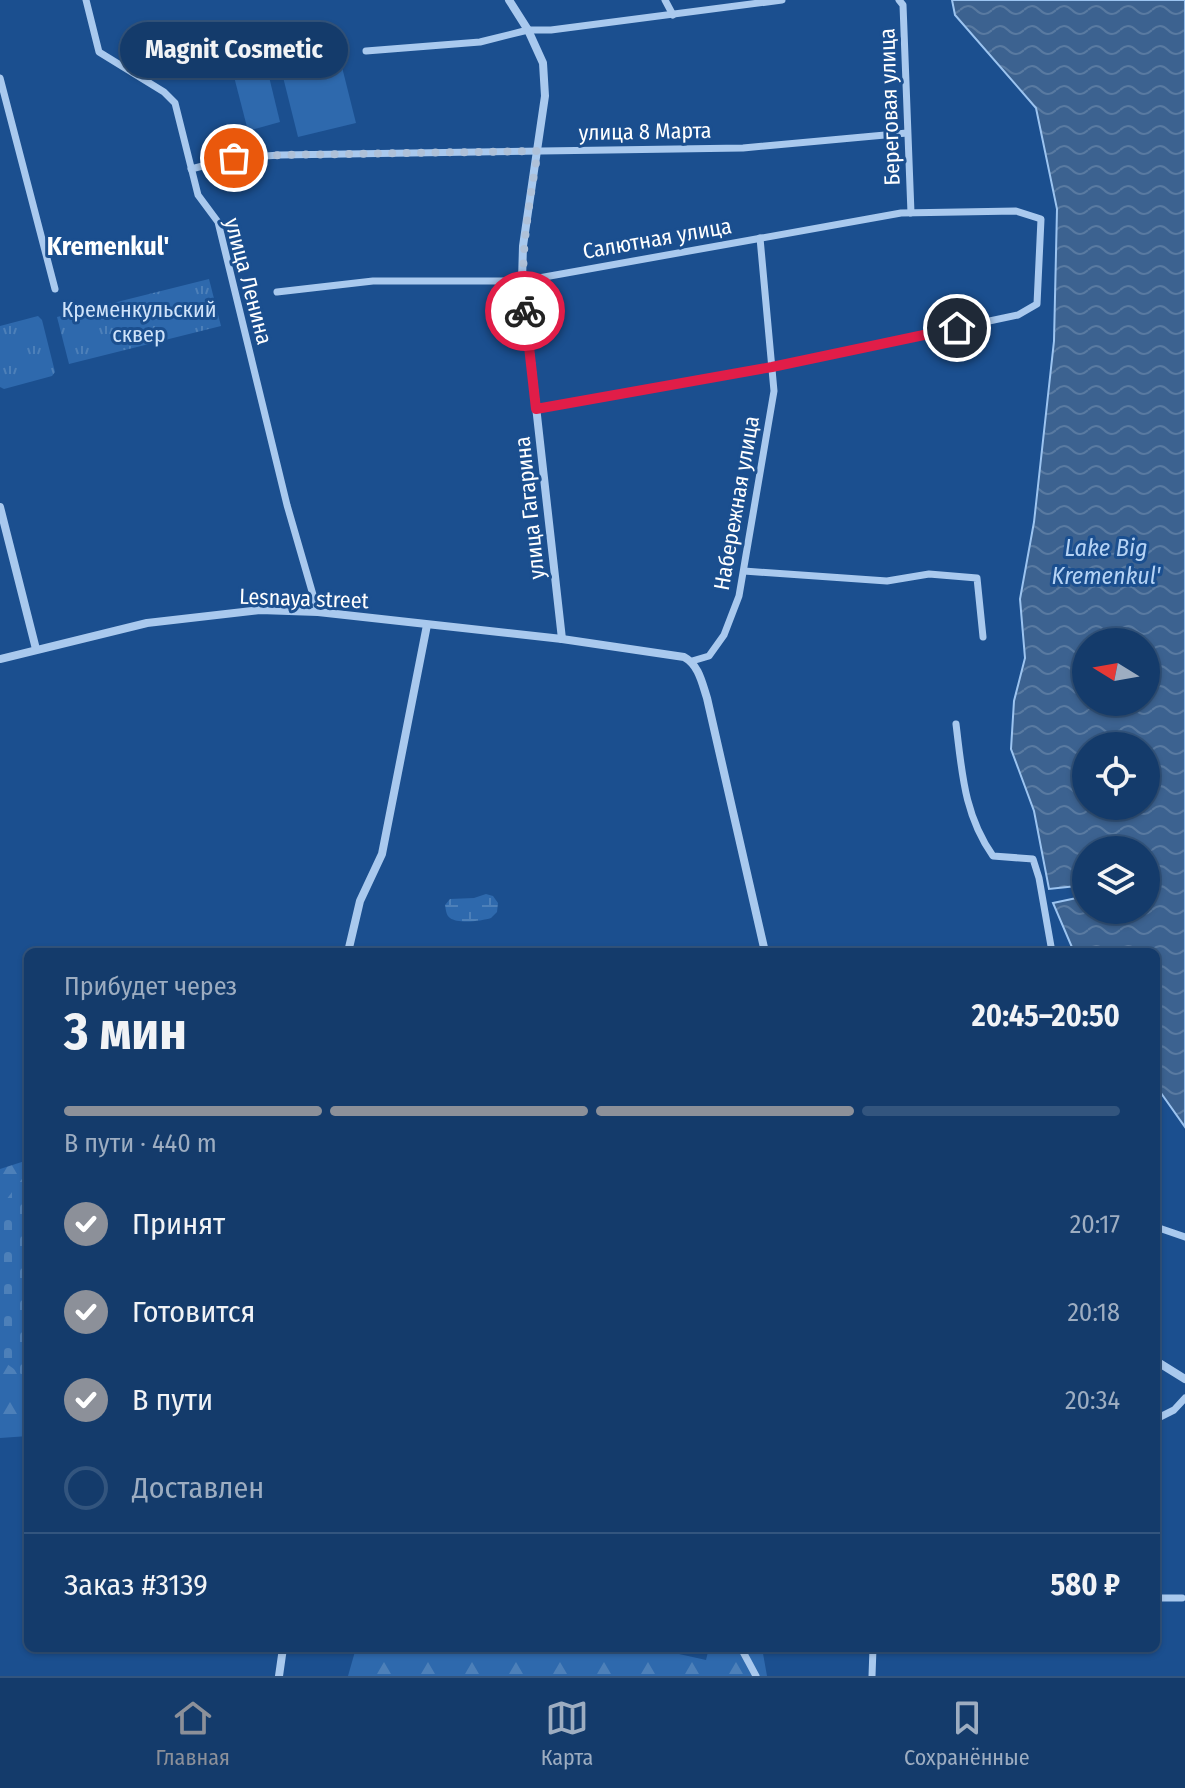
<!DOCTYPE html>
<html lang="ru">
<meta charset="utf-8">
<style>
:root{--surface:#143b6b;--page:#214673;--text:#f1f3f6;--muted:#9dadc1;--line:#33557e;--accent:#8c9099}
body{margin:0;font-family:"Fira Sans Condensed",sans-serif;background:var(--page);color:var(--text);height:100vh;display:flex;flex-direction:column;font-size:30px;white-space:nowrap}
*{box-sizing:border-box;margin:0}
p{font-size:26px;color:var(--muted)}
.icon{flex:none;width:44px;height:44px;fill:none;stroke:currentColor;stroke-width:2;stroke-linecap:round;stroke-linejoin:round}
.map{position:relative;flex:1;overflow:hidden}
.side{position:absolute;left:24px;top:948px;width:1136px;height:704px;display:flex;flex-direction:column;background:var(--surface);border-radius:12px;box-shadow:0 2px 6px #0004,0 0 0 2px var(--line)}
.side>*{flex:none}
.needle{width:52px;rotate:281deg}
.fabs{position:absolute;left:1072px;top:628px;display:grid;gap:16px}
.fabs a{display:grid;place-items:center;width:88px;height:88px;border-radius:50%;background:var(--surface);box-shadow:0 2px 6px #0004,0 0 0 2px var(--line);font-size:40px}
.pin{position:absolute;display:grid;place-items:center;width:68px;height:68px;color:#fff;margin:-34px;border:4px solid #fff;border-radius:50%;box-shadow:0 2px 8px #0007}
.courier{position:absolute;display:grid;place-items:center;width:80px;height:80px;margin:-40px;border:6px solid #e11d48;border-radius:50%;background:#fff;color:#222;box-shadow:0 2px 10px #0007}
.bubble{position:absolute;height:56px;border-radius:28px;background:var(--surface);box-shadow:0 2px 6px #0004,0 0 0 2px var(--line);font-size:26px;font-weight:700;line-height:56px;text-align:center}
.overview em{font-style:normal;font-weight:700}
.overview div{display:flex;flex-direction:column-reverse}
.overview{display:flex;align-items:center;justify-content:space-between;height:136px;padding:0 40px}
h1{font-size:52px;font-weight:700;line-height:60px}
.bar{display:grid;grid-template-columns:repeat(4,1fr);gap:12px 8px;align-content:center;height:96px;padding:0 40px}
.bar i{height:10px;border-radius:6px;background:var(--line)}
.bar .current{background:var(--accent)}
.bar p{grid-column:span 4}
.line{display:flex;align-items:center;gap:20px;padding:0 40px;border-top:2px solid var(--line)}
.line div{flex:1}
ol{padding:0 40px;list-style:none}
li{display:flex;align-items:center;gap:24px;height:88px}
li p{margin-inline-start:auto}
li .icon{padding:8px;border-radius:50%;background:var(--accent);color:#fff;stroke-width:4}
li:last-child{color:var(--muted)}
li i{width:44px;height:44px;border:4px solid var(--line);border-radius:50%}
.tab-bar{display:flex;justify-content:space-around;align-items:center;height:112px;border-top:2px solid var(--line);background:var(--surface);font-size:22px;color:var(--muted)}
.tab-bar a{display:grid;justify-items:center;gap:4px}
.tab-bar .current{color:var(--accent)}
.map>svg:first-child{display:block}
.green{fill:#2e69ad}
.forest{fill:url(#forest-firs)}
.wetland{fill:url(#wetland-marsh)}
.cemetery{fill:url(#cemetery-stones)}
.park{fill:url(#park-tufts)}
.water{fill:url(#water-waves);stroke:#9cc4f0;stroke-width:2;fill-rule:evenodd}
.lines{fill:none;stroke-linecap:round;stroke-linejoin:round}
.minor{stroke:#a9c9ee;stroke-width:7}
.tertiary{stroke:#a9c9ee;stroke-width:8}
.done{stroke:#afc1d8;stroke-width:8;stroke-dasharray:0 14.4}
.route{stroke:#e11d48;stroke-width:10}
.labels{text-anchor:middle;stroke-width:6;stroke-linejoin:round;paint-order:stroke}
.street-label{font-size:22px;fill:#fff;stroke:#1b4f8f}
.park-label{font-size:22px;fill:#cfe3fa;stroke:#1b4f8f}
.water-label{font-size:24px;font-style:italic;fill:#b5d3f5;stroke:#1b4f8f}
.quarter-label{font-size:26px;font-weight:bold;fill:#fff;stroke:#1b4f8f}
</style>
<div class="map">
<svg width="1185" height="1676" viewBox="0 0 1185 1676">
<defs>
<pattern id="forest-firs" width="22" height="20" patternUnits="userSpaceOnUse" patternTransform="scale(2)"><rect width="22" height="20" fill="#2e69ad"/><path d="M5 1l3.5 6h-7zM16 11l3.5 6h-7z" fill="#4d80b9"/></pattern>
<pattern id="wetland-marsh" width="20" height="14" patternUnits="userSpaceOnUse" patternTransform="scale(2)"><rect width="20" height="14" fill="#2e69ad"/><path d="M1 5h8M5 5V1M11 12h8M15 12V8" fill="none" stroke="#4d80b9"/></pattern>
<pattern id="cemetery-stones" width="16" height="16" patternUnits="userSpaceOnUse" patternTransform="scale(2)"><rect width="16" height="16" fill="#2e69ad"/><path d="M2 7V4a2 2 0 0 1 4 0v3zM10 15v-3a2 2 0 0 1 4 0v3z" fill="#4d80b9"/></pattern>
<pattern id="park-tufts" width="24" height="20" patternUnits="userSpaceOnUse" patternTransform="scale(2)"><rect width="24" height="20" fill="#2e69ad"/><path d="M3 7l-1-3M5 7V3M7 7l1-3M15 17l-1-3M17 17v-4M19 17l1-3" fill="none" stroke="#4d80b9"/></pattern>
<pattern id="water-waves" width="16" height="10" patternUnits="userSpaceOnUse" patternTransform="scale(2)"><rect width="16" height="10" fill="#3c6290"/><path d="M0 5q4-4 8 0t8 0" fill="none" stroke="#597aa1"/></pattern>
</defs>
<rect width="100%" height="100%" fill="#1b4f8f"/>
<g class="green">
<polygon points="336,43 356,123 298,137 278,57"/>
<polygon points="264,56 280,122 248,131 231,65"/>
</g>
<g class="forest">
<polygon points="28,1160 28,1436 0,1438 0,1169"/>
<polygon points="356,1648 672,1648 679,1654 706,1660 709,1648 762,1648 767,1676 348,1676"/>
</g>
<path class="wetland" d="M486,894L493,896L498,903L497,912L491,918C482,921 458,924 450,918C446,915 446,910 445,905L450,899L474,898Z"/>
<polygon class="cemetery" points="28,1171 28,1379 0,1359 0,1208"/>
<g class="park">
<polygon points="209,279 221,326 69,364 57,317"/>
<polygon points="38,316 42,320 55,372 52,376 4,389 0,387 0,326"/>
</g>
<path class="water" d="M952,0H1185V1127L1156,1086V952H1074L1053,903L1086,896V910H1146V850H1086V885L1049,889L1034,811L1011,749L1014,701L1025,658L1020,599L1034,522L1054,341L1057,209L1036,108L955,15ZM1086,642H1146V702H1086ZM1086,746H1146V806H1086Z"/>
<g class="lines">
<g class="minor">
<polyline points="86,0 99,52 164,92 175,103 198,195 218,222 287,505 318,612"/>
<polyline points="665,0 673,15"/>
<polyline points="899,0 903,5 911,213"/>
<polyline points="366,51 480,42 528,30 551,30 782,0"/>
<polyline points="0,78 55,289"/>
<polyline points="191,169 234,158 280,155 743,148 907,133"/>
<polyline points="277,292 373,281 522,281 901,213 1016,211 1041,219 1037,304 1018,315 772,367 536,409"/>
<polyline points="744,571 887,581 929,574 977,578 983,637"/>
<polyline points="692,661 709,656 724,635 739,596 774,391 760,238"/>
<path d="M956,724C962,772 964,815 993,856L1033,859L1039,878L1052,952"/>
<polyline points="1156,1227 1185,1237"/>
<polyline points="1156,1419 1174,1410 1185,1398"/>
<polyline points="1156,1598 1182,1598"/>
<polyline points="741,1648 756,1676"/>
<polyline points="872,1676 873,1648"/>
</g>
<g class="tertiary">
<polyline points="509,0 528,30 543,63 545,96 523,246 522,281 562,639"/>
<polyline points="0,507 36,649"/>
<path d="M0,659L147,623L260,610L318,612L562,639L684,657C699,665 702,683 707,698L765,952"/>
<polyline points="348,952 360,901 382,854 427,625"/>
<polyline points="1156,1361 1185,1379"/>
<polyline points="279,1676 283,1648"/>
</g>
</g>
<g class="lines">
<path class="done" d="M234,158L280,155L538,151C529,205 519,257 525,311"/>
<polyline class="route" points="525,311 536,409 772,367 957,328"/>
</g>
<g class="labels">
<g class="street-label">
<text transform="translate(889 107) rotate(-92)" y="8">Береговая улица</text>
<text transform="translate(645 131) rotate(-1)" y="8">улица 8 Марта</text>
<text transform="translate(657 238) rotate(-10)" y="8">Салютная улица</text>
<text transform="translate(249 281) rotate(75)" y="8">улица Ленина</text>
<text transform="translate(736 503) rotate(-80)" y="8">Набережная улица</text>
<text transform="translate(529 508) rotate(-96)" y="8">улица Гагарина</text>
<text transform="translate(304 598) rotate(2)" y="8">Lesnaya street</text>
</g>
<g class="park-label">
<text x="139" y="317">Кременкульский<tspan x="139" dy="25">сквер</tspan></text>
</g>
<g class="water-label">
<text x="1106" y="556">Lake Big<tspan x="1106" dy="28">Kremenkul'</tspan></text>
</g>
<g class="quarter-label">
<text x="108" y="255">Kremenkul'</text>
</g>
</g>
</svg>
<div class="fabs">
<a><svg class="needle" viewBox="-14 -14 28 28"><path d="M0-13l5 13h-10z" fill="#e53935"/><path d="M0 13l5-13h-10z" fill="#9dadc1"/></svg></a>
<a><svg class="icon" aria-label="locate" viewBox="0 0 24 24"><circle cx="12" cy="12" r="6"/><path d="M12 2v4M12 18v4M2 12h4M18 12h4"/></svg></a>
<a><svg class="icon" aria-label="layers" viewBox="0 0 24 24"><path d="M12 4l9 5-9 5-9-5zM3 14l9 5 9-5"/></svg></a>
</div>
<div class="pin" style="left:234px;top:158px;background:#ea580c"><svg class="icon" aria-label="bag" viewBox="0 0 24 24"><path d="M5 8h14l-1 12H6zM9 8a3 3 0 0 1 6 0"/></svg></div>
<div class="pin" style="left:957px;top:328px;background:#1f2937"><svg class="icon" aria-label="home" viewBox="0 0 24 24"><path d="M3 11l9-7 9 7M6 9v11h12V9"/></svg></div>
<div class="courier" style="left:525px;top:311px"><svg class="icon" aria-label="bike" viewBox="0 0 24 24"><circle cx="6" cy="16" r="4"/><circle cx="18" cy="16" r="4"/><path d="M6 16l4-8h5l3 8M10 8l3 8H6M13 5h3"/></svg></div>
<div class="bubble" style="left:120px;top:22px;width:228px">Magnit Cosmetic</div>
<section class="side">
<div class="overview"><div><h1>3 мин</h1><p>Прибудет через</p></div><em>20:45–20:50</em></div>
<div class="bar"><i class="current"></i><i class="current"></i><i class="current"></i><i></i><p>В пути · 440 m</p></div>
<ol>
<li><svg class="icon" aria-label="check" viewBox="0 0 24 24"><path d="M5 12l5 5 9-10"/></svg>Принят<p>20:17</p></li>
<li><svg class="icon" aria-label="check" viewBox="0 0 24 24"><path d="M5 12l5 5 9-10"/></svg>Готовится<p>20:18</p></li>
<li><svg class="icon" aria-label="check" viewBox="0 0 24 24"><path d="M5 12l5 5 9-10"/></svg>В пути<p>20:34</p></li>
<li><i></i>Доставлен</li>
</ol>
<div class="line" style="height:104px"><div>Заказ #3139</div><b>580 ₽</b></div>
</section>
</div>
<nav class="tab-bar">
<a class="current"><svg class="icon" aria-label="home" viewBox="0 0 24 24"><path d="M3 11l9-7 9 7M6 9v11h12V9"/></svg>Главная</a>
<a><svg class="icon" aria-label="map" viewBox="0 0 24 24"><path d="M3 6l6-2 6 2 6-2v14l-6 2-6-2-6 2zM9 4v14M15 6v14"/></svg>Карта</a>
<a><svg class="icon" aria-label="saved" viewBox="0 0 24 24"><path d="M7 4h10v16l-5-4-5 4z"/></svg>Сохранённые</a>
</nav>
